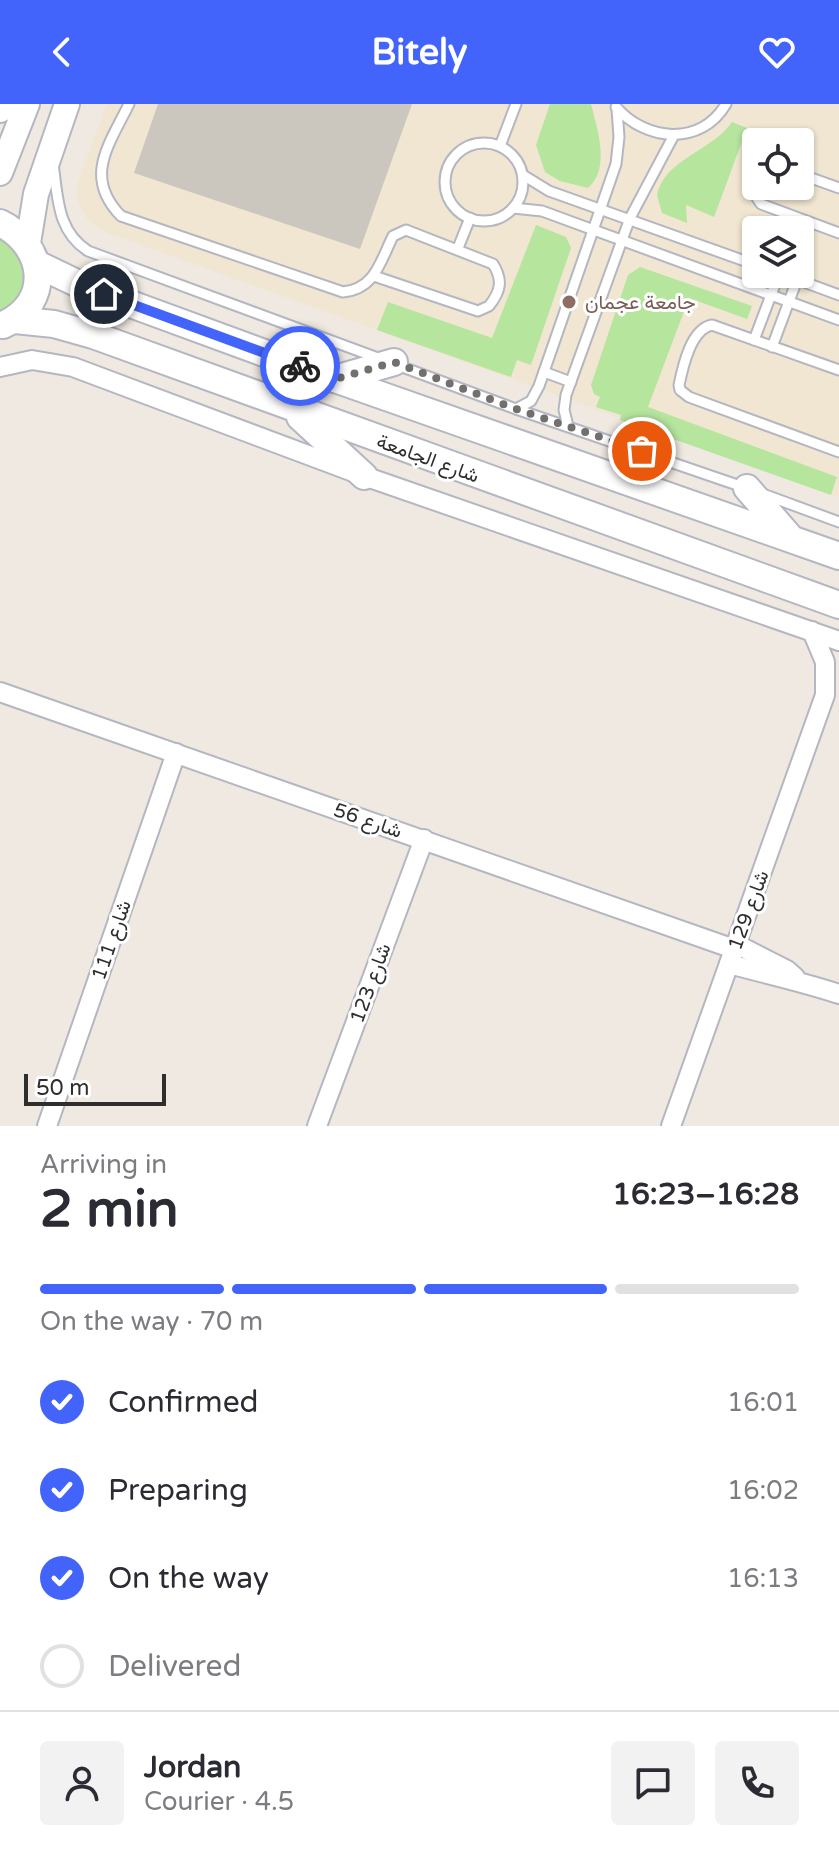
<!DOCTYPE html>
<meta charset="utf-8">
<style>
:root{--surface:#fff;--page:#f2f2f3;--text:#2b2b33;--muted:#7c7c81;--line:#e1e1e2;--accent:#4264fb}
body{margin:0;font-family:"Varela Round",Vazirmatn,sans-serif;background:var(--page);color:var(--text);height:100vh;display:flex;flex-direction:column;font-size:30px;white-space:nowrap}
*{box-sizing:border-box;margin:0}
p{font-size:26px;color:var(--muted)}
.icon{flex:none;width:44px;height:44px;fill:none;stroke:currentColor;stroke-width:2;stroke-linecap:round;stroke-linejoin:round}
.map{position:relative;height:1022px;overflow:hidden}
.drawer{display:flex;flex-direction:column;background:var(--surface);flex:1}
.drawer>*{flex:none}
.controls{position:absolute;left:742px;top:24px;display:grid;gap:16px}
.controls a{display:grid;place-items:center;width:72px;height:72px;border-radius:8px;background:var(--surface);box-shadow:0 2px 6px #0004;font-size:40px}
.scale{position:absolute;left:24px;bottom:20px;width:142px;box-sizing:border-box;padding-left:8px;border:4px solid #2e2e2e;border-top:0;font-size:22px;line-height:28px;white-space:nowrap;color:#2e2e2e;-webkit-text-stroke:6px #fff;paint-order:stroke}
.pin{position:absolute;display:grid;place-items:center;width:68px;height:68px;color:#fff;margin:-34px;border:4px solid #fff;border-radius:50%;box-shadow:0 2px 8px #0007}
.courier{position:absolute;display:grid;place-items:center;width:80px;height:80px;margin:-40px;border:6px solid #4264fb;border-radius:50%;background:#fff;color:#222;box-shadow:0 2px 10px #0007}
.overview em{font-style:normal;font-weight:800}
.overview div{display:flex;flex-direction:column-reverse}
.overview{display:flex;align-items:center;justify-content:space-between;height:136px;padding:0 40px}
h1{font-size:52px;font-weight:800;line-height:60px}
.bar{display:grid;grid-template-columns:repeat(4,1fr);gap:12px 8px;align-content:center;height:96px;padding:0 40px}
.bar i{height:10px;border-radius:6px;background:var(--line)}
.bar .current{background:var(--accent)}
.bar p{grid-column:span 4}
.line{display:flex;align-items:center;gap:20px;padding:0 40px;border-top:2px solid var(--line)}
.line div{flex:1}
.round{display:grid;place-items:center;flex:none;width:84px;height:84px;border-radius:8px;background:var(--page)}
ol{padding:0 40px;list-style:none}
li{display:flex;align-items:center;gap:24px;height:88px}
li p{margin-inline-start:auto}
li .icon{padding:8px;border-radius:50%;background:var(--accent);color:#fff;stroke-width:4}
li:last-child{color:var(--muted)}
li i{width:44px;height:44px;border:4px solid var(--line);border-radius:50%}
header{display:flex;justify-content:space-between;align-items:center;height:104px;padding:0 40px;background:var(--accent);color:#fff;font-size:36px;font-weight:800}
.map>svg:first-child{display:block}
.education{fill:#f0e6d1;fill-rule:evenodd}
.green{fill:#b6e59e}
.building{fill:#cbc7bf}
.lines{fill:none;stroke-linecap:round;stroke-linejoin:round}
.service-casing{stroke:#b4b7c1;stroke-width:13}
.minor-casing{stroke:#b4b7c1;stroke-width:22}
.tertiary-casing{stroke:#b4b7c1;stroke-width:28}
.secondary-casing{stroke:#b4b7c1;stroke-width:30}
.service{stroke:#fff;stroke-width:9}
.minor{stroke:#fff;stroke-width:18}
.tertiary{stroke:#fff;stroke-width:24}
.secondary{stroke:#fff;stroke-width:26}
.done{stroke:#726f6d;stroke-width:8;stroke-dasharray:0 14.4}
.route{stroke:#4264fb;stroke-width:10}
.education-dot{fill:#8d6e63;stroke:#fff;stroke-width:3}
.labels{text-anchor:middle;stroke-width:6;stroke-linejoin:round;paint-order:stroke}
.education-label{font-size:20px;fill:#785e54;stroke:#fff;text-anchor:start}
.street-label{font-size:20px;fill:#2e2e2e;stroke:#fff}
</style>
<header><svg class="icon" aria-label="back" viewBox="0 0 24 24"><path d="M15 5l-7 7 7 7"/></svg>Bitely<svg class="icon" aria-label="heart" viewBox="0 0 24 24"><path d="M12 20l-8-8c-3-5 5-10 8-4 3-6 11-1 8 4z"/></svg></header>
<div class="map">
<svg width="839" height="1022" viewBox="0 0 839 1022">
<rect width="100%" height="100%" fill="#efe9e1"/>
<path class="education" d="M107,0H839V393L108,129L88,117L78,98L77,81ZM756,38H800V82H756ZM756,126H800V170H756Z"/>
<g class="green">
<path d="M550,0H591C597,25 611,64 588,84L560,77L545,68L536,41Z"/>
<path d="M732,18L747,24L714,113L686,101L687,119L662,109L657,91C664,55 714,46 732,18Z"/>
<polygon points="536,121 566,133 571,144 531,261 517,256 511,273 377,226 388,198 492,234"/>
<polygon points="0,125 28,152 26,191 0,214"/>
<polygon points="640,163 752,202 747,215 689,194 648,303 837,373 831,391 620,316 621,311 596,303 600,293 594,290 591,281 628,171"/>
</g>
<polygon class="building" points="158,0 412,0 360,145 134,69"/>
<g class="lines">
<defs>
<g id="service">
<path d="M129,0C109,41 83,73 121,112L343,188C375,185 380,158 393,132L406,126L493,160C503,176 501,187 489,202L478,207L374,172"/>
<path d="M616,3C645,37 701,43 726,0"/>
<circle cx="484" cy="78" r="39"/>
<polyline points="500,42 516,0"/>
<path d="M53,60C58,94 57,127 88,147L516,305L746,384"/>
<polyline points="800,70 839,84"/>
<polyline points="523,71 549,87 756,161"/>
<polyline points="756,76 755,91 761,100 839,129"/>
<polyline points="513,104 542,107 839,216"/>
<polyline points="458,144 470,114"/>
<polyline points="782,170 839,191"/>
<polyline points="754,236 779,170"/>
<polyline points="772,243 797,176"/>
<path d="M839,266L712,221C691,225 683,262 679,281L680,286L689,293L839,348"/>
<polyline points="544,268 571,278"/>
<polyline points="516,305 531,297 539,282 616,60 619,33 617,5"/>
<polyline points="568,322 564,306 566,291 630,114 674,31"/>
<polyline points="763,390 839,418"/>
</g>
<g id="minor">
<polyline points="0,263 32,256 73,263 364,372 839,537"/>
<polyline points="0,588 734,845"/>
<polyline points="736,840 787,866 795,873"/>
<path d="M729,860C766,870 803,878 839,890"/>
<polyline points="47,1022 176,649"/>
<polyline points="317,1022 424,735"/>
<polyline points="671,1022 825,591 825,558 812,527"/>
</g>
<g id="tertiary">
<polyline points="0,6 12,0"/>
<polyline points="0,69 27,0"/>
<polyline points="28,139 36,90 67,0"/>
</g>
<g id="secondary">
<path d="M0,119C45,141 54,198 3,221"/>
<polyline points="37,160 87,184 335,275 839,452"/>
<polyline points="15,216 54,220 93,231 839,501"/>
<polyline points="335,275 394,258"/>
<polyline points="300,313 364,372"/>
<polyline points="747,384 788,431"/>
</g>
</defs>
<use href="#service" class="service-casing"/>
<use href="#minor" class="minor-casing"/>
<use href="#tertiary" class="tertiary-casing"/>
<use href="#secondary" class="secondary-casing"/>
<use href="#service" class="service"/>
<use href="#minor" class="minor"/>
<use href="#tertiary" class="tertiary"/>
<use href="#secondary" class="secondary"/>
</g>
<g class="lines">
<polyline class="done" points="300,262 335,275 394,258 516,305 642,347"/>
<polyline class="route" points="104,190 300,262"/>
</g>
<circle class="education-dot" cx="569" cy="198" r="8"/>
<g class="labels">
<g class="education-label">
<text x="585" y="205">جامعة عجمان</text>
</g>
<g class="street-label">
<text transform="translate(428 354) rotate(20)" y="7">شارع الجامعة</text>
<text transform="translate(368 716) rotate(19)" y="7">شارع 56</text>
<text transform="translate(748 806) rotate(-70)" y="7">شارع 129</text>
<text transform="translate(111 836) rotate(-71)" y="7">شارع 111</text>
<text transform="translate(370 879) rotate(-70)" y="7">شارع 123</text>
</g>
</g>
</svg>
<div class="controls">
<a><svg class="icon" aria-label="locate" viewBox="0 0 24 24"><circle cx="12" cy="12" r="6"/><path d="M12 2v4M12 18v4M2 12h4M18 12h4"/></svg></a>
<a><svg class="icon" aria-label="layers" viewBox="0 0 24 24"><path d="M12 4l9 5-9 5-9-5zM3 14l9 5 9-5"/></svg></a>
</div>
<div class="scale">50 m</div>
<div class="pin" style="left:642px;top:347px;background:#ea580c"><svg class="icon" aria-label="bag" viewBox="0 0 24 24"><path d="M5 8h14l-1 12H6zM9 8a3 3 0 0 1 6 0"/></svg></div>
<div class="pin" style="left:104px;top:190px;background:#1f2937"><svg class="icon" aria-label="home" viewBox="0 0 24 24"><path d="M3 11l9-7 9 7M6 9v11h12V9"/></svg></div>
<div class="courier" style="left:300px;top:262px"><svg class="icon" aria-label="bike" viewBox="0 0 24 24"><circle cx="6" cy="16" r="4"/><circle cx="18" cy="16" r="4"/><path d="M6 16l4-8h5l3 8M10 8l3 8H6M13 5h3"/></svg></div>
</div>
<section class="drawer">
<div class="overview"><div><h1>2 min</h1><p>Arriving in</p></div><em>16:23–16:28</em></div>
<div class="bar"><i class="current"></i><i class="current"></i><i class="current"></i><i></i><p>On the way · 70 m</p></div>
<ol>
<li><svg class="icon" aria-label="check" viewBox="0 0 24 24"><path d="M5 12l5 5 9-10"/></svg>Confirmed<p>16:01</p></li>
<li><svg class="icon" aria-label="check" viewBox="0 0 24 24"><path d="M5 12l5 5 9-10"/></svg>Preparing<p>16:02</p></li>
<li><svg class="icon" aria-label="check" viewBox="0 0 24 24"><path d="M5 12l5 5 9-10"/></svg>On the way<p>16:13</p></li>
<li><i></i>Delivered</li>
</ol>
<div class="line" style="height:144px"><a class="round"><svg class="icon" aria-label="person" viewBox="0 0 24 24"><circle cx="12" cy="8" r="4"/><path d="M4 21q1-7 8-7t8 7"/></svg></a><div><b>Jordan</b><p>Courier · 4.5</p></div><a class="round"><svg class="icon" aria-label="chat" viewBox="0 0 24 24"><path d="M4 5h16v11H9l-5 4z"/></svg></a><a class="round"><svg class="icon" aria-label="phone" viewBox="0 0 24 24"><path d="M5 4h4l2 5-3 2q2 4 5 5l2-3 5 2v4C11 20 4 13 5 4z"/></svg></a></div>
</section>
